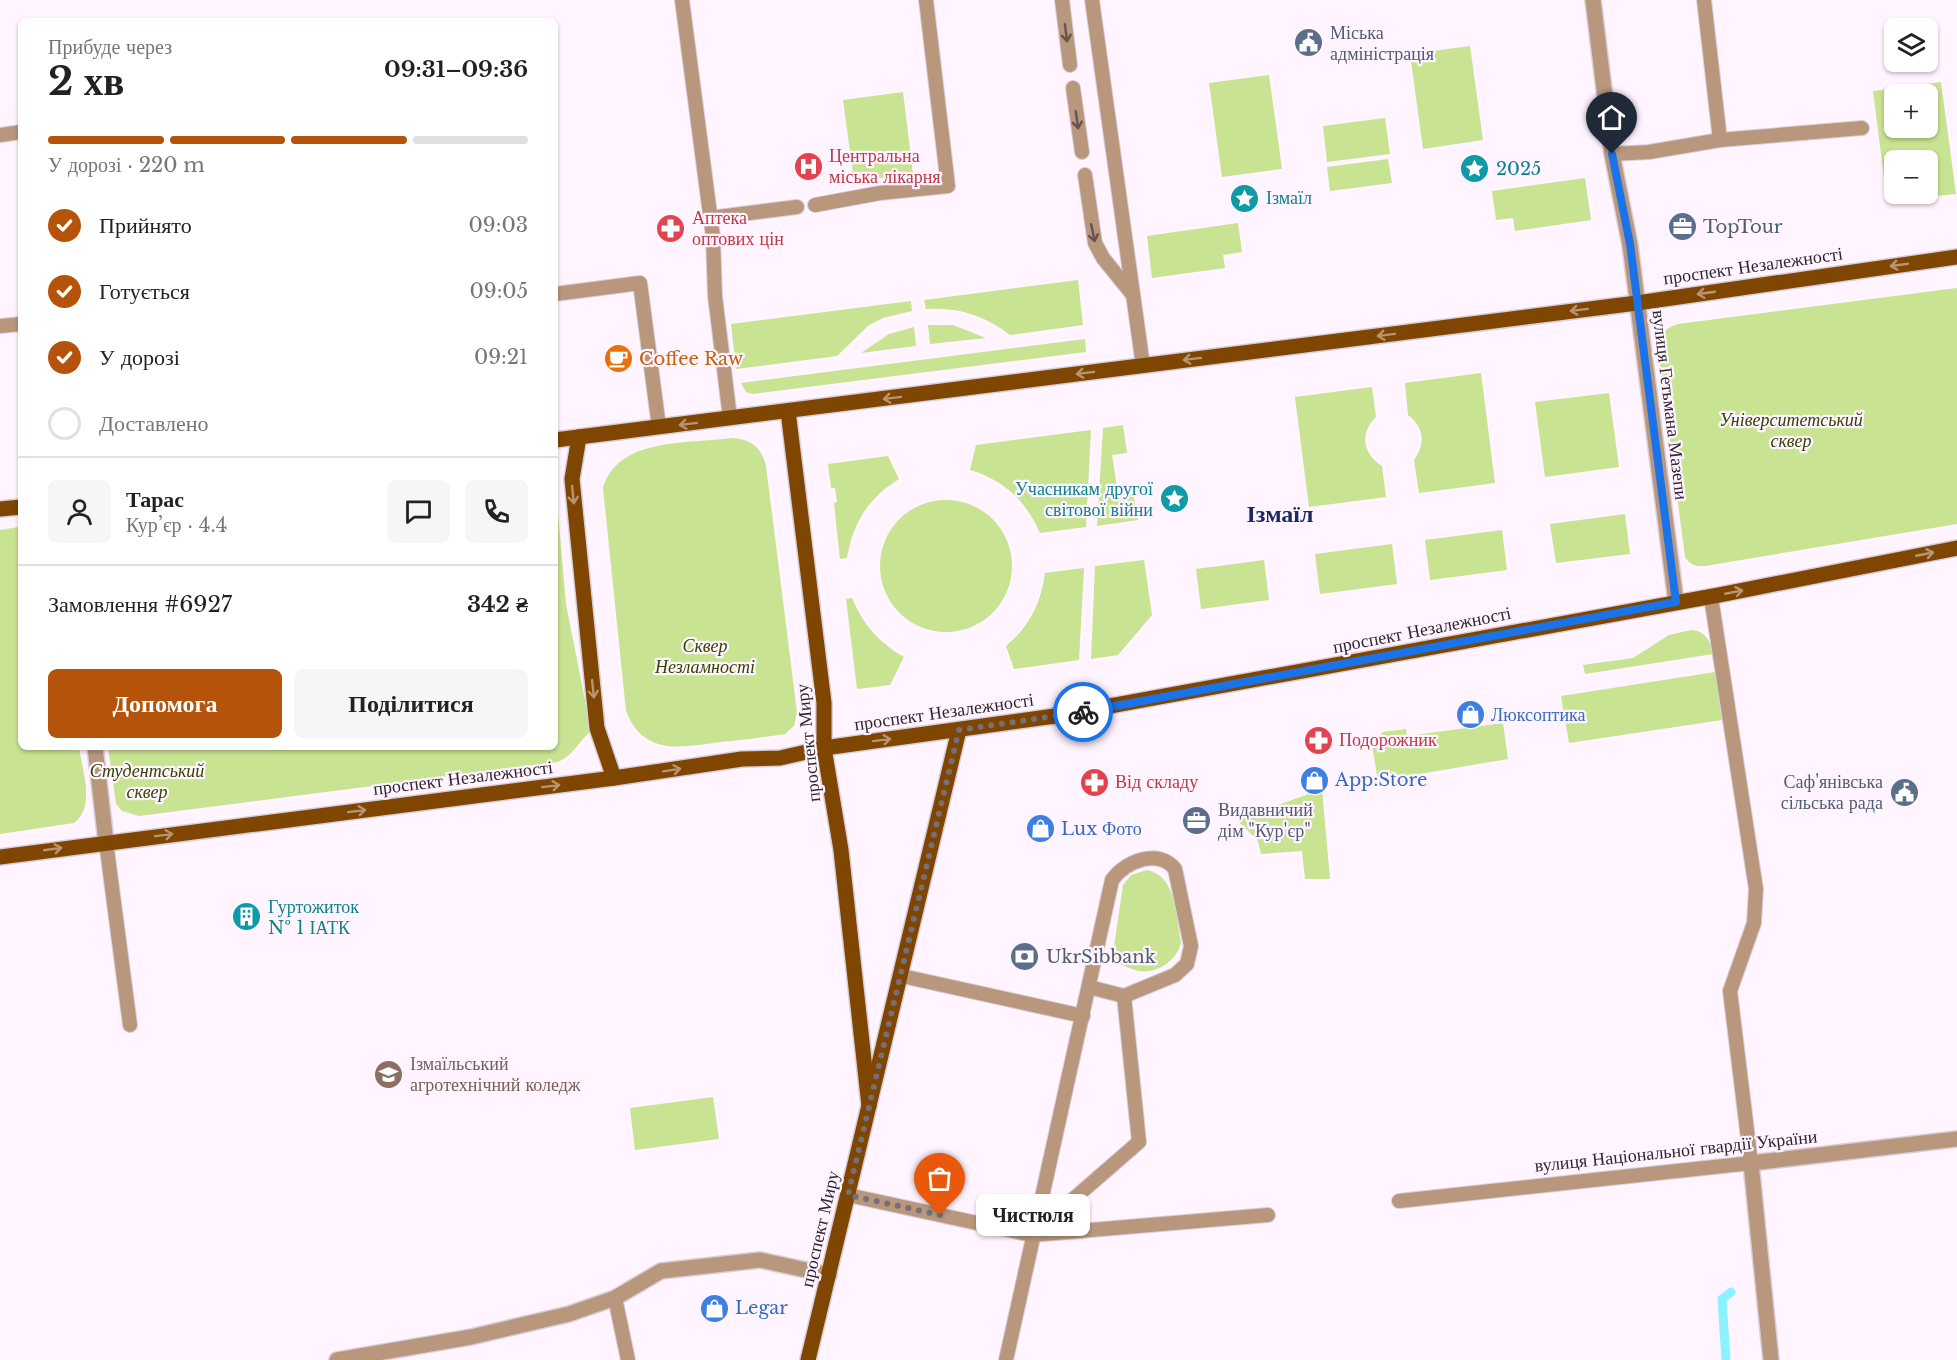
<!DOCTYPE html>
<html lang="uk">
<meta charset="utf-8">
<style>
:root{--surface:#fff;--page:#f6f6f6;--text:#222;--muted:#767676;--line:#e0e0e0;--accent:#b45309}
body{margin:0;font-family:"Libre Baskerville",serif;background:var(--page);color:var(--text);height:100vh;display:flex;flex-direction:column;font-size:22px;white-space:nowrap}
*{box-sizing:border-box;margin:0}
p{font-size:20px;color:var(--muted)}
.icon{flex:none;width:33px;height:33px;fill:none;stroke:currentColor;stroke-width:2;stroke-linecap:round;stroke-linejoin:round}
.map{position:relative;flex:1;overflow:hidden}
.details{position:absolute;left:18px;top:18px;width:540px;height:732px;display:flex;flex-direction:column;background:var(--surface);border-radius:9px;box-shadow:0 2px 4px #0004}
.details>*{flex:none}
.tools{position:absolute;left:1884px;top:18px;display:grid;gap:12px}
.tools a{display:grid;place-items:center;width:54px;height:54px;border-radius:9px;background:var(--surface);box-shadow:0 2px 4px #0004;font-size:30px}
.pin{position:absolute;display:grid;place-items:center;width:51px;height:51px;color:#fff;margin:-62px -26px;border-radius:50% 50% 50% 0;rotate:-45deg;box-shadow:0 0 6px #0007}
.pin .icon{rotate:45deg}
.courier{position:absolute;display:grid;place-items:center;width:60px;height:60px;margin:-30px;border:4px solid #1a73e8;border-radius:50%;background:#fff;color:#222;box-shadow:0 2px 8px #0007}
.bubble{position:absolute;height:42px;border-radius:9px;background:var(--surface);box-shadow:0 2px 4px #0004;font-size:20px;font-weight:700;line-height:42px;text-align:center}
.headline em{font-style:normal;font-weight:700}
.headline div{display:flex;flex-direction:column-reverse}
.headline{display:flex;align-items:center;justify-content:space-between;height:102px;padding:0 30px}
h1{font-size:39px;font-weight:700;line-height:45px}
.bar{display:grid;grid-template-columns:repeat(4,1fr);gap:9px 6px;align-content:center;height:72px;padding:0 30px}
.bar i{height:8px;border-radius:4px;background:var(--line)}
.bar .selected{background:var(--accent)}
.bar p{grid-column:span 4}
.line{display:flex;align-items:center;gap:15px;padding:0 30px;border-top:2px solid var(--line)}
.line div{flex:1}
.round{display:grid;place-items:center;flex:none;width:63px;height:63px;border-radius:9px;background:var(--page)}
ol{padding:0 30px;list-style:none}
li{display:flex;align-items:center;gap:18px;height:66px}
li p{margin-inline-start:auto}
li .icon{padding:6px;border-radius:50%;background:var(--accent);color:#fff;stroke-width:4}
li:last-child{color:var(--muted)}
li i{width:33px;height:33px;border:3px solid var(--line);border-radius:50%}
.cta{display:flex;gap:12px;margin-top:auto;padding:12px 30px}
.cta a{flex:1;height:69px;border-radius:9px;background:var(--accent);color:#fff;font-size:24px;font-weight:700;line-height:69px;text-align:center}
.cta a+a{background:var(--page);color:var(--text)}
.map>svg:first-child{display:block}
.green{fill:#c8e392;fill-rule:evenodd}
.lines{fill:none;stroke-linecap:round;stroke-linejoin:round}
.stream{stroke:#8af3ff;stroke-width:9}
.lane-casing{stroke:#d9cfd9;stroke-width:16}
.street-casing{stroke:#d9cfd9;stroke-width:18}
.primary-casing{stroke:#d9cfd9;stroke-width:18}
.lane{stroke:#b8977c;stroke-width:14}
.street{stroke:#b8977c;stroke-width:15}
.primary{stroke:#7e4600;stroke-width:15}
.oneway{stroke:#65544d}
.oneway2{stroke:#b89473}
.done{stroke:#776f77;stroke-width:6;stroke-dasharray:0 10.8}
.route{stroke:#1a73e8;stroke-width:8}
.labels{text-anchor:middle;stroke-width:4.5;stroke-linejoin:round;paint-order:stroke}
.service-label{font-size:18px;fill:#4e5e75;stroke:#fff4ff;text-anchor:start}
.health-label{font-size:18px;fill:#be3a42;stroke:#fff4ff;text-anchor:start}
.culture-label{font-size:18px;fill:#0d838f;stroke:#fff4ff;text-anchor:start}
.street-label{font-size:18px;fill:#2e272e;stroke:#fff4ff}
.food-label{font-size:18px;fill:#c56008;stroke:#fff4ff;text-anchor:start}
.park-label{font-size:18px;font-style:italic;fill:#344500;stroke:#fff4ff}
.shop-label{font-size:18px;fill:#366cbe;stroke:#fff4ff;text-anchor:start}
.education-label{font-size:18px;fill:#785e54;stroke:#fff4ff;text-anchor:start}
.district-label{font-size:24px;font-weight:bold;fill:#1c2a62;stroke:#fff4ff}
</style>
<div class="map">
<svg width="1957" height="1360" viewBox="0 0 1957 1360">
<rect width="100%" height="100%" fill="#fff4ff"/>
<g class="green">
<polygon points="1470,46 1483,140 1423,149 1410,54"/>
<polygon points="1269,75 1282,169 1222,177 1209,83"/>
<path d="M1941,82L1956,194L1887,201L1873,91ZM1928,94V128H1894V94ZM1894,160H1928V194H1894Z"/>
<polygon points="903,92 913,174 854,181 843,100"/>
<polygon points="1385,118 1390,154 1327,162 1323,126"/>
<polygon points="1388,159 1392,183 1330,191 1327,167"/>
<polygon points="1585,178 1591,220 1515,231 1513,218 1496,220 1492,191"/>
<polygon points="1238,223 1242,252 1223,255 1225,268 1152,278 1147,236"/>
<path d="M1078,280L1083,325L1010,335C984,315 958,307 926,309L924,300Z"/>
<path d="M1957,288V524L1717,564C1704,566 1693,570 1685,557L1658,351C1657,337 1664,328 1678,324Z"/>
<polygon points="911,301 912,311 883,318 869,325 837,356 736,369 731,324"/>
<polygon points="928,325 953,325 986,338 930,344"/>
<polygon points="914,327 916,346 861,353 889,334"/>
<polygon points="1085,339 1086,352 753,394 746,392 741,383"/>
<path d="M1481,373L1495,483L1419,493L1414,460C1426,444 1424,427 1408,415L1405,383Z"/>
<path d="M1372,387L1376,417C1359,433 1363,454 1382,466L1386,497L1309,507L1295,397Z"/>
<polygon points="1609,393 1619,467 1545,477 1535,402"/>
<polygon points="1123,425 1127,453 1112,455 1118,494 1133,492 1138,520 1097,526 1103,428"/>
<path d="M1091,430L1086,527L1040,533C1026,501 1004,480 970,470L976,445Z"/>
<path d="M732,438C751,439 762,448 766,466L797,712L794,726L785,734C764,737 743,740 721,742C682,747 644,757 626,711L603,488C618,437 688,444 732,438Z"/>
<path d="M888,456L899,479C868,498 853,523 847,558L840,559L834,503L837,502L835,488H831L828,464Z"/>
<path d="M555,479L566,604L591,731C578,742 574,755 558,762L139,816L122,811L116,804L108,747H555Z"/>
<circle cx="946" cy="566" r="66"/>
<polygon points="1625,514 1630,554 1556,563 1550,524"/>
<path d="M18,527L21,528V747H79C82,770 96,807 74,823L0,834V530Z"/>
<polygon points="1502,530 1507,570 1430,580 1425,540"/>
<polygon points="1392,544 1397,584 1320,594 1315,554"/>
<polygon points="1144,560 1152,615 1118,655 1091,659 1095,566"/>
<polygon points="1264,560 1269,600 1201,609 1196,569"/>
<path d="M1084,568L1079,660L1014,669L1006,646C1030,626 1041,603 1045,573Z"/>
<path d="M852,598C863,624 878,642 904,657L890,685L857,689L846,599Z"/>
<path d="M1691,630C1706,631 1710,641 1713,654L1585,674L1583,665L1633,658L1669,635Z"/>
<polygon points="1715,672 1722,720 1569,743 1561,696"/>
<polygon points="1503,723 1508,759 1378,781 1372,745 1383,732 1406,729 1407,736"/>
<polygon points="1322,789 1330,879 1305,879 1302,851 1261,854 1258,841 1237,820"/>
<path d="M1147,870C1177,876 1176,917 1181,942C1178,959 1158,974 1140,971C1131,970 1121,964 1112,960L1123,885L1131,875Z"/>
<polygon points="713,1097 719,1139 635,1150 630,1108"/>
</g>
<g class="lines">
<polyline class="stream" points="1726,1360 1722,1299 1731,1292"/>
<defs>
<g id="lane">
<polyline points="682,0 713,237 715,296 730,418"/>
<polyline points="1062,0 1070,65"/>
<polyline points="1092,0 1143,366"/>
<polyline points="1704,0 1720,140"/>
<polyline points="1073,88 1082,152"/>
<polyline points="0,135 21,132"/>
<polyline points="1612,154 1649,152 1720,140 1862,128"/>
<polyline points="1085,175 1095,243 1103,258 1133,295"/>
<polyline points="815,205 880,193 948,186 926,0"/>
<polyline points="710,218 797,207"/>
<polyline points="555,294 640,283 659,427"/>
<polyline points="0,326 21,324"/>
<polyline points="106,842 130,1025"/>
<polyline points="902,976 1083,1016"/>
<polyline points="848,1195 1032,1235 1268,1215"/>
<polyline points="1399,1201 1751,1163 1730,991 1754,923 1756,889 1711,597"/>
<polyline points="1032,1235 1139,1142 1124,996"/>
<polyline points="615,1298 628,1360"/>
<path d="M1006,1360L1112,880C1125,861 1159,848 1175,869L1191,946L1187,964L1175,975L1124,996L1089,987"/>
</g>
<g id="street">
<polyline points="1593,0 1612,154 1630,245 1676,602"/>
<polyline points="95,747 106,842"/>
<polyline points="337,1360 471,1337 569,1314 615,1298 661,1271 760,1260 829,1275"/>
<polyline points="1771,1360 1751,1163 1957,1139"/>
</g>
<g id="primary">
<polyline points="788,411 824,703 824,748 841,850 869,1106"/>
<polyline points="579,437 572,479 597,728 614,778"/>
<polyline points="555,440 1637,303 1957,257"/>
<polyline points="0,509 21,507"/>
<polyline points="0,857 614,778 742,759 780,758 824,748 1055,716 1719,595 1957,548"/>
<polyline points="808,1360 959,730"/>
</g>
</defs>
<use href="#lane" class="lane-casing"/>
<use href="#street" class="street-casing"/>
<use href="#primary" class="primary-casing"/>
<use href="#lane" class="lane"/>
<use href="#street" class="street"/>
<use href="#primary" class="primary"/>
</g>
<defs><path id="oneway-shaft" d="M-6 0H5M1.5-3L5.5 0L1.5 3" fill="none" stroke-width="1.6" stroke-linecap="round" stroke-linejoin="round" transform="scale(1.5)"/></defs>
<g class="oneway">
<use href="#oneway-shaft" transform="translate(1066 33) rotate(83)"/>
<use href="#oneway-shaft" transform="translate(1077 120) rotate(82)"/>
<use href="#oneway-shaft" transform="translate(1093 233) rotate(78)"/>
</g>
<g class="oneway2">
<use href="#oneway-shaft" transform="translate(1899 265) rotate(172)"/>
<use href="#oneway-shaft" transform="translate(1706 293) rotate(172)"/>
<use href="#oneway-shaft" transform="translate(1579 310) rotate(173)"/>
<use href="#oneway-shaft" transform="translate(1386 335) rotate(173)"/>
<use href="#oneway-shaft" transform="translate(1192 359) rotate(173)"/>
<use href="#oneway-shaft" transform="translate(1085 373) rotate(173)"/>
<use href="#oneway-shaft" transform="translate(892 398) rotate(173)"/>
<use href="#oneway-shaft" transform="translate(688 424) rotate(173)"/>
<use href="#oneway-shaft" transform="translate(573 495) rotate(84)"/>
<use href="#oneway-shaft" transform="translate(1925 554) rotate(-11)"/>
<use href="#oneway-shaft" transform="translate(1734 592) rotate(-11)"/>
<use href="#oneway-shaft" transform="translate(593 689) rotate(84)"/>
<use href="#oneway-shaft" transform="translate(882 740) rotate(-7)"/>
<use href="#oneway-shaft" transform="translate(672 770) rotate(-9)"/>
<use href="#oneway-shaft" transform="translate(551 786) rotate(-7)"/>
<use href="#oneway-shaft" transform="translate(357 811) rotate(-7)"/>
<use href="#oneway-shaft" transform="translate(164 835) rotate(-7)"/>
<use href="#oneway-shaft" transform="translate(53 849) rotate(-8)"/>
</g>
<g class="lines">
<polyline class="done" points="940,1215 848,1195 959,730 1083,712"/>
<polyline class="route" points="1083,712 1676,602 1630,244 1612,154"/>
</g>
<defs>
<symbol id="civic-disc" viewBox="-11 -11 22 22"><circle r="9.5" fill="#5c6f8a" stroke="#fff4ff"/><path d="M-.6-6.5H3V-4.5H.6V-3L4-1V1h2V6H-6V1h2V-1L-.6-3ZM-1.2 2.5V6h2.4V2.5Z" fill="#fff"/></symbol>
<symbol id="hospital-disc" viewBox="-11 -11 22 22"><circle r="9.5" fill="#e0444e" stroke="#fff4ff"/><path d="M-5-5h3v3.5h4V-5h3V5h-3V1.5h-4V5h-3Z" fill="#fff"/></symbol>
<symbol id="sight-disc" viewBox="-11 -11 22 22"><circle r="9.5" fill="#0f9aa8" stroke="#fff4ff"/><path d="M0-6L1.8-2.2L6-1.7L2.9 1.2L3.7 5.4L0 3.3L-3.7 5.4L-2.9 1.2L-6-1.7L-1.8-2.2Z" fill="#fff"/></symbol>
<symbol id="office-disc" viewBox="-11 -11 22 22"><circle r="9.5" fill="#5c6f8a" stroke="#fff4ff"/><path d="M-6-3h4V-5.5h4V-3h4V5H-6ZM-1-4.5V-3h2v-1.5ZM-6 0V1H6V0Z" fill="#fff"/></symbol>
<symbol id="pharmacy-disc" viewBox="-11 -11 22 22"><circle r="9.5" fill="#e0444e" stroke="#fff4ff"/><path d="M-2-6h4v4h4v4h-4v4h-4v-4h-4v-4h4Z" fill="#fff"/></symbol>
<symbol id="cafe-disc" viewBox="-11 -11 22 22"><circle r="9.5" fill="#e8710a" stroke="#fff4ff"/><path d="M-5.5-4.5H6V0H3Q3 3.5 0 3.5H-2.5Q-5.5 3.5-5.5 0ZM3-3.2v2h1.7v-2ZM-6 4.5H4V6H-6Z" fill="#fff"/></symbol>
<symbol id="shop-disc" viewBox="-11 -11 22 22"><circle r="9.5" fill="#3f7fe0" stroke="#fff4ff"/><path d="M-5-2.5h2.3a2.7 3.5 0 0 1 5.4 0H5L5.5 6h-11ZM-1.5-2.5h3a1.5 2.3 0 0 0-3 0Z" fill="#fff"/></symbol>
<symbol id="building-disc" viewBox="-11 -11 22 22"><circle r="9.5" fill="#0f9aa8" stroke="#fff4ff"/><path d="M-4-6H4V6H1V3H-1V6H-4ZM-2.5-4.3h1.7v1.8h-1.7ZM.8-4.3h1.7v1.8H.8ZM-2.5-1h1.7V.8h-1.7ZM.8-1h1.7V.8H.8Z" fill="#fff"/></symbol>
<symbol id="bank-disc" viewBox="-11 -11 22 22"><circle r="9.5" fill="#5c6f8a" stroke="#fff4ff"/><path d="M-6-4H6V4H-6ZM0-2.3a2.3 2.3 0 1 0 0 4.6a2.3 2.3 0 1 0 0-4.6Z" fill="#fff"/></symbol>
<symbol id="university-disc" viewBox="-11 -11 22 22"><circle r="9.5" fill="#8d6e63" stroke="#fff4ff"/><path d="M0-5L7-2L0 1L-7-2ZM-4 1L0 2.5L4 1V4Q0 6-4 4Z" fill="#fff"/></symbol>
</defs>
<g fill-rule="evenodd">
<use href="#civic-disc" x="1292" y="26" width="33" height="33"/>
<use href="#hospital-disc" x="792" y="150" width="33" height="33"/>
<use href="#sight-disc" x="1458" y="152" width="33" height="33"/>
<use href="#sight-disc" x="1228" y="182" width="33" height="33"/>
<use href="#office-disc" x="1666" y="210" width="33" height="33"/>
<use href="#pharmacy-disc" x="654" y="212" width="33" height="33"/>
<use href="#cafe-disc" x="602" y="342" width="33" height="33"/>
<use href="#sight-disc" x="1158" y="482" width="33" height="33"/>
<use href="#shop-disc" x="1454" y="698" width="33" height="33"/>
<use href="#pharmacy-disc" x="1302" y="724" width="33" height="33"/>
<use href="#shop-disc" x="1298" y="764" width="33" height="33"/>
<use href="#pharmacy-disc" x="1078" y="766" width="33" height="33"/>
<use href="#civic-disc" x="1888" y="776" width="33" height="33"/>
<use href="#office-disc" x="1180" y="804" width="33" height="33"/>
<use href="#shop-disc" x="1024" y="812" width="33" height="33"/>
<use href="#building-disc" x="230" y="900" width="33" height="33"/>
<use href="#bank-disc" x="1008" y="940" width="33" height="33"/>
<use href="#university-disc" x="372" y="1058" width="33" height="33"/>
<use href="#shop-disc" x="698" y="1292" width="33" height="33"/>
</g>
<g class="labels">
<g class="service-label">
<text x="1330" y="39">Міська<tspan x="1330" dy="21">адміністрація</tspan></text>
<text x="1703" y="233">TopTour</text>
<text x="1883" y="788" text-anchor="end">Саф'янівська<tspan x="1883" dy="21">сільська рада</tspan></text>
<text x="1218" y="816">Видавничий<tspan x="1218" dy="21">дім "Кур'єр"</tspan></text>
<text x="1046" y="963">UkrSibbank</text>
</g>
<g class="health-label">
<text x="829" y="162">Центральна<tspan x="829" dy="21">міська лікарня</tspan></text>
<text x="692" y="224">Аптека<tspan x="692" dy="21">оптових цін</tspan></text>
<text x="1339" y="746">Подорожник</text>
<text x="1115" y="788">Від складу</text>
</g>
<g class="culture-label">
<text x="1496" y="175">2025</text>
<text x="1266" y="204">Ізмаїл</text>
<text x="1153" y="495" text-anchor="end">Учасникам другої<tspan x="1153" dy="21">світової війни</tspan></text>
<text x="268" y="913">Гуртожиток<tspan x="268" dy="21">№ 1 ІАТК</tspan></text>
</g>
<g class="street-label">
<text transform="translate(1753 266) rotate(-8)" y="6">проспект Незалежності</text>
<text transform="translate(1670 405) rotate(83)" y="6">вулиця Гетьмана Мазепи</text>
<text transform="translate(1422 630) rotate(-11)" y="6">проспект Незалежності</text>
<text transform="translate(944 712) rotate(-8)" y="6">проспект Незалежності</text>
<text transform="translate(808 743) rotate(-96)" y="6">проспект Миру</text>
<text transform="translate(463 778) rotate(-7)" y="6">проспект Незалежності</text>
<text transform="translate(1676 1151) rotate(-6)" y="6">вулиця Національної гвардії України</text>
<text transform="translate(820 1229) rotate(-77)" y="6">проспект Миру</text>
</g>
<g class="food-label">
<text x="639" y="365">Coffee Raw</text>
</g>
<g class="park-label">
<text x="1791" y="426">Університетський<tspan x="1791" dy="21">сквер</tspan></text>
<text x="705" y="652">Сквер<tspan x="705" dy="21">Незламності</tspan></text>
<text x="147" y="777">Студентський<tspan x="147" dy="21">сквер</tspan></text>
</g>
<g class="shop-label">
<text x="1491" y="721">Люксоптика</text>
<text x="1335" y="786">App:Store</text>
<text x="1061" y="835">Lux Фото</text>
<text x="735" y="1314">Legar</text>
</g>
<g class="education-label">
<text x="410" y="1070">Ізмаїльський<tspan x="410" dy="21">агротехнічний коледж</tspan></text>
</g>
<g class="district-label">
<text x="1280" y="522">Ізмаїл</text>
</g>
</g>
</svg>
<div class="tools">
<a><svg class="icon" aria-label="layers" viewBox="0 0 24 24"><path d="M12 4l9 5-9 5-9-5zM3 14l9 5 9-5"/></svg></a>
<a>+</a>
<a>−</a>
</div>
<div class="pin" style="left:940px;top:1215px;background:#ea580c"><svg class="icon" aria-label="bag" viewBox="0 0 24 24"><path d="M5 8h14l-1 12H6zM9 8a3 3 0 0 1 6 0"/></svg></div>
<div class="pin" style="left:1612px;top:154px;background:#1f2937"><svg class="icon" aria-label="home" viewBox="0 0 24 24"><path d="M3 11l9-7 9 7M6 9v11h12V9"/></svg></div>
<div class="courier" style="left:1083px;top:712px"><svg class="icon" aria-label="bike" viewBox="0 0 24 24"><circle cx="6" cy="16" r="4"/><circle cx="18" cy="16" r="4"/><path d="M6 16l4-8h5l3 8M10 8l3 8H6M13 5h3"/></svg></div>
<div class="bubble" style="left:976px;top:1194px;width:114px">Чистюля</div>
<section class="details">
<div class="headline"><div><h1>2 хв</h1><p>Прибуде через</p></div><em>09:31–09:36</em></div>
<div class="bar"><i class="selected"></i><i class="selected"></i><i class="selected"></i><i></i><p>У дорозі · 220 m</p></div>
<ol>
<li><svg class="icon" aria-label="check" viewBox="0 0 24 24"><path d="M5 12l5 5 9-10"/></svg>Прийнято<p>09:03</p></li>
<li><svg class="icon" aria-label="check" viewBox="0 0 24 24"><path d="M5 12l5 5 9-10"/></svg>Готується<p>09:05</p></li>
<li><svg class="icon" aria-label="check" viewBox="0 0 24 24"><path d="M5 12l5 5 9-10"/></svg>У дорозі<p>09:21</p></li>
<li><i></i>Доставлено</li>
</ol>
<div class="line" style="height:108px"><a class="round"><svg class="icon" aria-label="person" viewBox="0 0 24 24"><circle cx="12" cy="8" r="4"/><path d="M4 21q1-7 8-7t8 7"/></svg></a><div><b>Тарас</b><p>Кур’єр · 4.4</p></div><a class="round"><svg class="icon" aria-label="chat" viewBox="0 0 24 24"><path d="M4 5h16v11H9l-5 4z"/></svg></a><a class="round"><svg class="icon" aria-label="phone" viewBox="0 0 24 24"><path d="M5 4h4l2 5-3 2q2 4 5 5l2-3 5 2v4C11 20 4 13 5 4z"/></svg></a></div>
<div class="line" style="height:78px"><div>Замовлення #6927</div><b>342 ₴</b></div>
<div class="cta"><a>Допомога</a><a>Поділитися</a></div>
</section>
</div>
